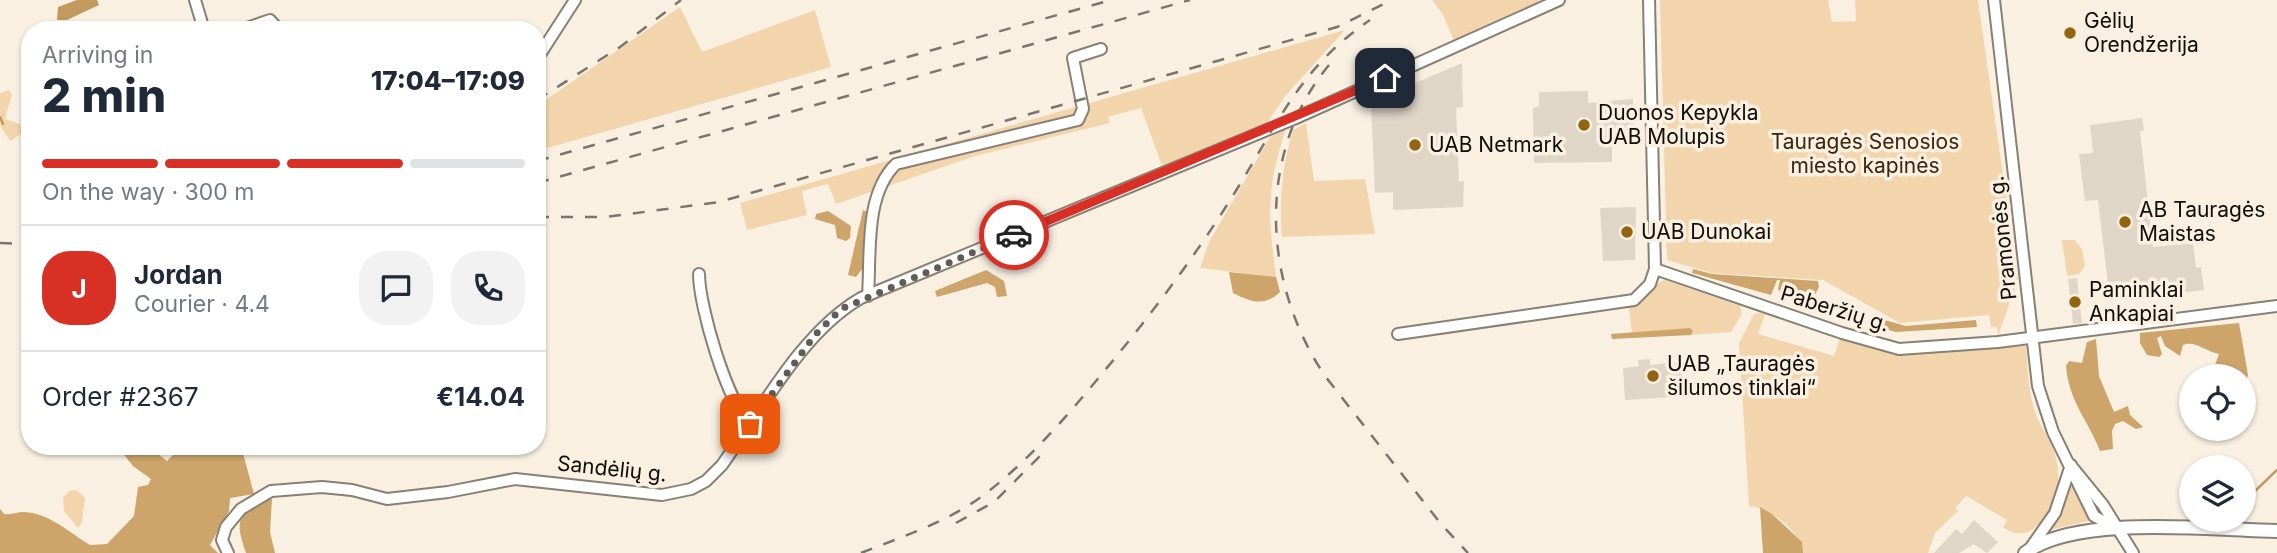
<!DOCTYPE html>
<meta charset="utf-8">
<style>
:root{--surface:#fff;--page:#f2f2f3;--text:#1f2937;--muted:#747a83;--line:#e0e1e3;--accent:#d93025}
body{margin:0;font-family:Inter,sans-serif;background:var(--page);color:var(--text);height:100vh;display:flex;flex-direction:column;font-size:26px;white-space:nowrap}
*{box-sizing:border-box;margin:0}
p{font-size:23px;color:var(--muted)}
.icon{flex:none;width:38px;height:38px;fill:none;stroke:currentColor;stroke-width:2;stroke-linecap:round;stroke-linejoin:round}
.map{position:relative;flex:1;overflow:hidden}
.side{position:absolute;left:21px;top:21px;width:525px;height:434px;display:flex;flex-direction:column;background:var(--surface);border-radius:28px;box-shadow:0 2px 5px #0004}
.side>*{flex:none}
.fabs{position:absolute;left:2179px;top:364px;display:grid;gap:14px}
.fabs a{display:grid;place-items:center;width:77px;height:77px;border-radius:50%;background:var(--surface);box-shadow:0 2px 5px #0004;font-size:35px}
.pin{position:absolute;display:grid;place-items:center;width:60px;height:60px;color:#fff;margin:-30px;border-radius:14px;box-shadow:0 4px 10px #0006}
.courier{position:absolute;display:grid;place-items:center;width:70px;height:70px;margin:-35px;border:5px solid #d93025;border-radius:50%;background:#fff;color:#222;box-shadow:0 2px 9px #0007}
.head em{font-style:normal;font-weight:800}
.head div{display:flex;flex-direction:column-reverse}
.head{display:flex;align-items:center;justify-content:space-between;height:119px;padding:0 21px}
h1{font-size:46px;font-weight:800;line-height:52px}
.bar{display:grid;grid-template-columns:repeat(4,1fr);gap:10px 7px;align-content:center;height:84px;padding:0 21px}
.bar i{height:9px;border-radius:5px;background:var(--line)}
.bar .selected{background:var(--accent)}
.bar p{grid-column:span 4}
.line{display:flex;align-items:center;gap:18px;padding:0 21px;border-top:2px solid var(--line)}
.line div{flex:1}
.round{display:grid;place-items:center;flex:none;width:74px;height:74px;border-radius:28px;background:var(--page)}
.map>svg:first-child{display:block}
.green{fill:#f2d5ad}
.forest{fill:#cda469}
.water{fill:#c29a5f}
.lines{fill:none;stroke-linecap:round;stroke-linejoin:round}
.stream{stroke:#c29a5f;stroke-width:2.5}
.building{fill:#e0d6c8}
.minor-casing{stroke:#898074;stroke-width:14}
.major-casing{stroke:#898074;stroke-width:16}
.minor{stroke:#fff;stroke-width:10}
.major{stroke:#fff;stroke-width:12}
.rail{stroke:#7b756c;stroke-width:2.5;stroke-dasharray:12 12;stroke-linecap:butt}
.done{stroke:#625c54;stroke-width:7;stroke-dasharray:0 12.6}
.route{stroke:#d93025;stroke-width:9}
.poi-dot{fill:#926511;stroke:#faf0e2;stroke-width:2.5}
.labels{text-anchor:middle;stroke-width:7;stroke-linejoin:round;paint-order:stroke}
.poi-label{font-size:21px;fill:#100d08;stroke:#faf0e2;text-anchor:start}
.park-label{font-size:21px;fill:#39280d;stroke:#faf0e2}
.street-label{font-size:21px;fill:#100d08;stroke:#faf0e2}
</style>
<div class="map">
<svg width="2277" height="553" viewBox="0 0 2277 553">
<rect width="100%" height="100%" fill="#faf0e2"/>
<g class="green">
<polygon points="1432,0 1545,0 1454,41 1443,15"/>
<polygon points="1660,0 1828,0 1832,22 1856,21 1855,0 1978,0 2018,279 1998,336 1997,327 1991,327 1989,315 1900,323 1823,280 1712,273 1667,260"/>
<polygon points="680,7 702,52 815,10 831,67 537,151 537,106"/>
<polygon points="1345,30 1286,95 1265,126 1162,166 1141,108 1108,117 1110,123 975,156 836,204 828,184 802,191 807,215 747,230 740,203"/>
<polygon points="9,90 12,94 5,119 20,124 22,133 10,141 0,125 0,93"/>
<path d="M1306,123L1314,181L1365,179L1375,234L1282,237C1279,200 1282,165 1293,130Z"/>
<path d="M1286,129C1266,189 1268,216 1276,277L1200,268L1209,242L1270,137Z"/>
<polygon points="2075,240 2082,249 2085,266 2079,274 2067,276 2062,240"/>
<path d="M1665,280L1740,306L1742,314L1731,332L1691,335L1693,331L1689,328L1632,333L1629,307C1649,300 1651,284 1665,280Z"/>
<path d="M1759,313L1765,314L1758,334L1834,356L1840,338L1905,353L2022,344L2026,347C2028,368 2028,392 2035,412C2039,424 2047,434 2052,446C2064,475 2059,510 2033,529C2024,536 2012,534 2003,527L2007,520L1966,496L1955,508L1958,511L1935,533L1928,553H1803C1801,531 1770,508 1749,506L1739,343L1754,314Z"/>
<polygon points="2073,482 2093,520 2049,530 2063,506 2069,484"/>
<polygon points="76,490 85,497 82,522 78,528 64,511 63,498 69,491"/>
</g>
<g class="forest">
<polygon points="863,210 870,213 866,264 856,277 848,275"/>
<polygon points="828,211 851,226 850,238 846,241 837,238 835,225 815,219 816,214"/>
<polygon points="1693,269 1712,274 1818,281 1819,287 1811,302 1782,294 1778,289 1780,280 1777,280 1771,295 1692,273"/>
<polygon points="986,270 1004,281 1007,296 997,297 995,287 987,283 937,297 935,291"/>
<path d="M1229,272L1276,277L1280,292C1264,307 1251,302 1233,293Z"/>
<polygon points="1881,319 1906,326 1976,320 1977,327 1896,332 1879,327"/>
<path d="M2239,323L2248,375L2244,384V376H2211L2219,354C2207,352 2194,340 2183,345L2180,356L2165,346L2161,336L2157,338L2162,354L2159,357L2147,355L2140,343V333Z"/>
<polygon points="1690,328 1693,331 1691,335 1612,339 1611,334"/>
<path d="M2096,339L2099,376L2114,412L2128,406L2130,415L2143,427L2136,429L2123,421L2115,424L2112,431L2113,449L2100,451C2088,420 2069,402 2066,366L2069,361L2082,363L2087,342Z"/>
<path d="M117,446H148L167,461L182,446H241L254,494L230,498L229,511L210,545L218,553H0V509L4,514C11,515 14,513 21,512C47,511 70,533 90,545L107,544L134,516L138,487L148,485L151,479L133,466Z"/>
<path d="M267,499H272L270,532L275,553H246C235,520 236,517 267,499Z"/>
<polygon points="1760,507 1772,514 1802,542 1803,553 1763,553"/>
</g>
<polygon class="water" points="77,0 97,0 99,5 67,20 57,20 58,7"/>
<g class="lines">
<g class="stream">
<polyline points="0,117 3,124"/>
<polyline points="2244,498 2254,492 2277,470"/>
</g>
</g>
<g class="building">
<polygon points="1462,63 1463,107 1456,108 1459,182 1464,181 1463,207 1393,210 1393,192 1375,193 1371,106 1380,106 1380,98"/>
<polygon points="1588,91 1588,103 1633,99 1634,143 1612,144 1612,162 1534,163 1533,108 1539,106 1539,92"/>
<polygon points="2142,118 2144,131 2140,131 2153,247 2193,243 2196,268 2201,267 2204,290 2110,301 2098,200 2085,201 2079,154 2093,153 2090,125"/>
<polygon points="1636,207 1635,260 1603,261 1600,208"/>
<polygon points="2077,278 2082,323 2073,324 2068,279"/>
<polygon points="1650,359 1650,365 1681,362 1683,385 1687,385 1688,396 1625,400 1623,368 1639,366 1638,360"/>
<polygon points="1974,520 1998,542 1987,553 1974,544 1959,553 1934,553 1956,529 1962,534"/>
</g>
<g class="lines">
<defs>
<g id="minor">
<polyline points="195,0 204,30"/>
<polyline points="1649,0 1655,269 1842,333 1899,349 1998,342 2277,306"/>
<polyline points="1994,0 2038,386 2053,432 2094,516 2115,528"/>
<polyline points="241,30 270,20 279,30"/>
<polyline points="537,59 575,0"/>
<path d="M699,274C699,306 727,402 750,424"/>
<path d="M868,296C871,254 864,195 896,164L1078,120L1083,109L1073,58L1101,49"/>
<polyline points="1398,334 1634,300 1650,284 1655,269"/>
<polyline points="2072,467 2103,505 2133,553"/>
<polyline points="2029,550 2055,513 2071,465"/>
<path d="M228,553L222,540L226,527L241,509L271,491L322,487L352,490L387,499L448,492L515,479L662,495L691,489L706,481L722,465C761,410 802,332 861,298L1296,118L1559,0"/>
</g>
<path id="major" d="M2025,553C2076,514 2212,530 2277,531"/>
</defs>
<use href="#minor" class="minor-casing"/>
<use href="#major" class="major-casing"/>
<use href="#minor" class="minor"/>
<use href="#major" class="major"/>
<g class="rail">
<path d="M1329,65C1255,154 1263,284 1325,376L1441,524L1468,553"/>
<polyline points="537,100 620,47 681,0"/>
<polyline points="537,161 1111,0"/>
<polyline points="537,183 1190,0"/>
<polyline points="537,217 606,217 719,202 1337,27 1392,0"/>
<polyline points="0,243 30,244"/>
<polyline points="956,523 994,502 1040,456"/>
<path d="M861,553C901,537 945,523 981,497C1024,465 1062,422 1096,381C1147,320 1196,256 1237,189C1279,121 1301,67 1370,20"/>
</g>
</g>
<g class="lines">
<polyline class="done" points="750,424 815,335 841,309 1014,235"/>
<polyline class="route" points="1014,235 1385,78"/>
</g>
<g class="poi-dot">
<circle cx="2070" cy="33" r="7"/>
<circle cx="1584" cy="125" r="7"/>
<circle cx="1415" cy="145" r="7"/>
<circle cx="2125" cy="222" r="7"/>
<circle cx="1627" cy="232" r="7"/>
<circle cx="2075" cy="302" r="7"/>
<circle cx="1653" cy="376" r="7"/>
</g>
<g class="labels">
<g class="poi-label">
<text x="2084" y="28">Gėlių<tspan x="2084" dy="24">Orendžerija</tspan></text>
<text x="1598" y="120">Duonos Kepykla<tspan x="1598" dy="24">UAB Molupis</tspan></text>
<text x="1429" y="152">UAB Netmark</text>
<text x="2139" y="217">AB Tauragės<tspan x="2139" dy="24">Maistas</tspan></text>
<text x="1641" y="239">UAB Dunokai</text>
<text x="2089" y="297">Paminklai<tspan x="2089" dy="24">Ankapiai</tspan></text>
<text x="1667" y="371">UAB „Tauragės<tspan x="1667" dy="24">šilumos tinklai“</tspan></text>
</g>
<g class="park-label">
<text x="1865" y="149">Tauragės Senosios<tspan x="1865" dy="24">miesto kapinės</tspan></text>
</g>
<g class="street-label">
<text transform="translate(2003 238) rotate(-96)" y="7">Pramonės g.</text>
<text transform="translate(1835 309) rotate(17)" y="7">Paberžių g.</text>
<text transform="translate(612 469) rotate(6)" y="7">Sandėlių g.</text>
</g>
</g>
</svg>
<div class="fabs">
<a><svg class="icon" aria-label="locate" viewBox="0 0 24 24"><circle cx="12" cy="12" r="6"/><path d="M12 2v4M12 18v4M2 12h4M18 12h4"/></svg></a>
<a><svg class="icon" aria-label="layers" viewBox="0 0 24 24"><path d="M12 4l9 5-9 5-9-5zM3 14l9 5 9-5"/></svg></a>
</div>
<div class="pin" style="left:750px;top:424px;background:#ea580c"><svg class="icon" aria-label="bag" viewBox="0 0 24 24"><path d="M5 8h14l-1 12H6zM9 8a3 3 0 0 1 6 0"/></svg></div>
<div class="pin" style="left:1385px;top:78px;background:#1f2937"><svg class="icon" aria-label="home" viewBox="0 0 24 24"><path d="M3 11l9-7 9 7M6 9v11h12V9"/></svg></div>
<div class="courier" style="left:1014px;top:235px"><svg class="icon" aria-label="car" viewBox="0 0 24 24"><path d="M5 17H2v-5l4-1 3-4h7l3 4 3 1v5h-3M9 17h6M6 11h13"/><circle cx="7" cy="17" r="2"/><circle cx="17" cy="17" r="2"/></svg></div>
<section class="side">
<div class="head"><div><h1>2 min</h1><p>Arriving in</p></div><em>17:04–17:09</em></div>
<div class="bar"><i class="selected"></i><i class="selected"></i><i class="selected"></i><i></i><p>On the way · 300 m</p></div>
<div class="line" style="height:126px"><b class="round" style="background:var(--accent);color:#fff">J</b><div><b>Jordan</b><p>Courier · 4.4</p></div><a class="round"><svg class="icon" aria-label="chat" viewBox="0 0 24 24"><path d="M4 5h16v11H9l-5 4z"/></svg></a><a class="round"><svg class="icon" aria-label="phone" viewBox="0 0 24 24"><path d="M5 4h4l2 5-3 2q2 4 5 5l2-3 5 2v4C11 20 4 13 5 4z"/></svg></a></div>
<div class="line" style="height:91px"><div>Order #2367</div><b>€14.04</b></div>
</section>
</div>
